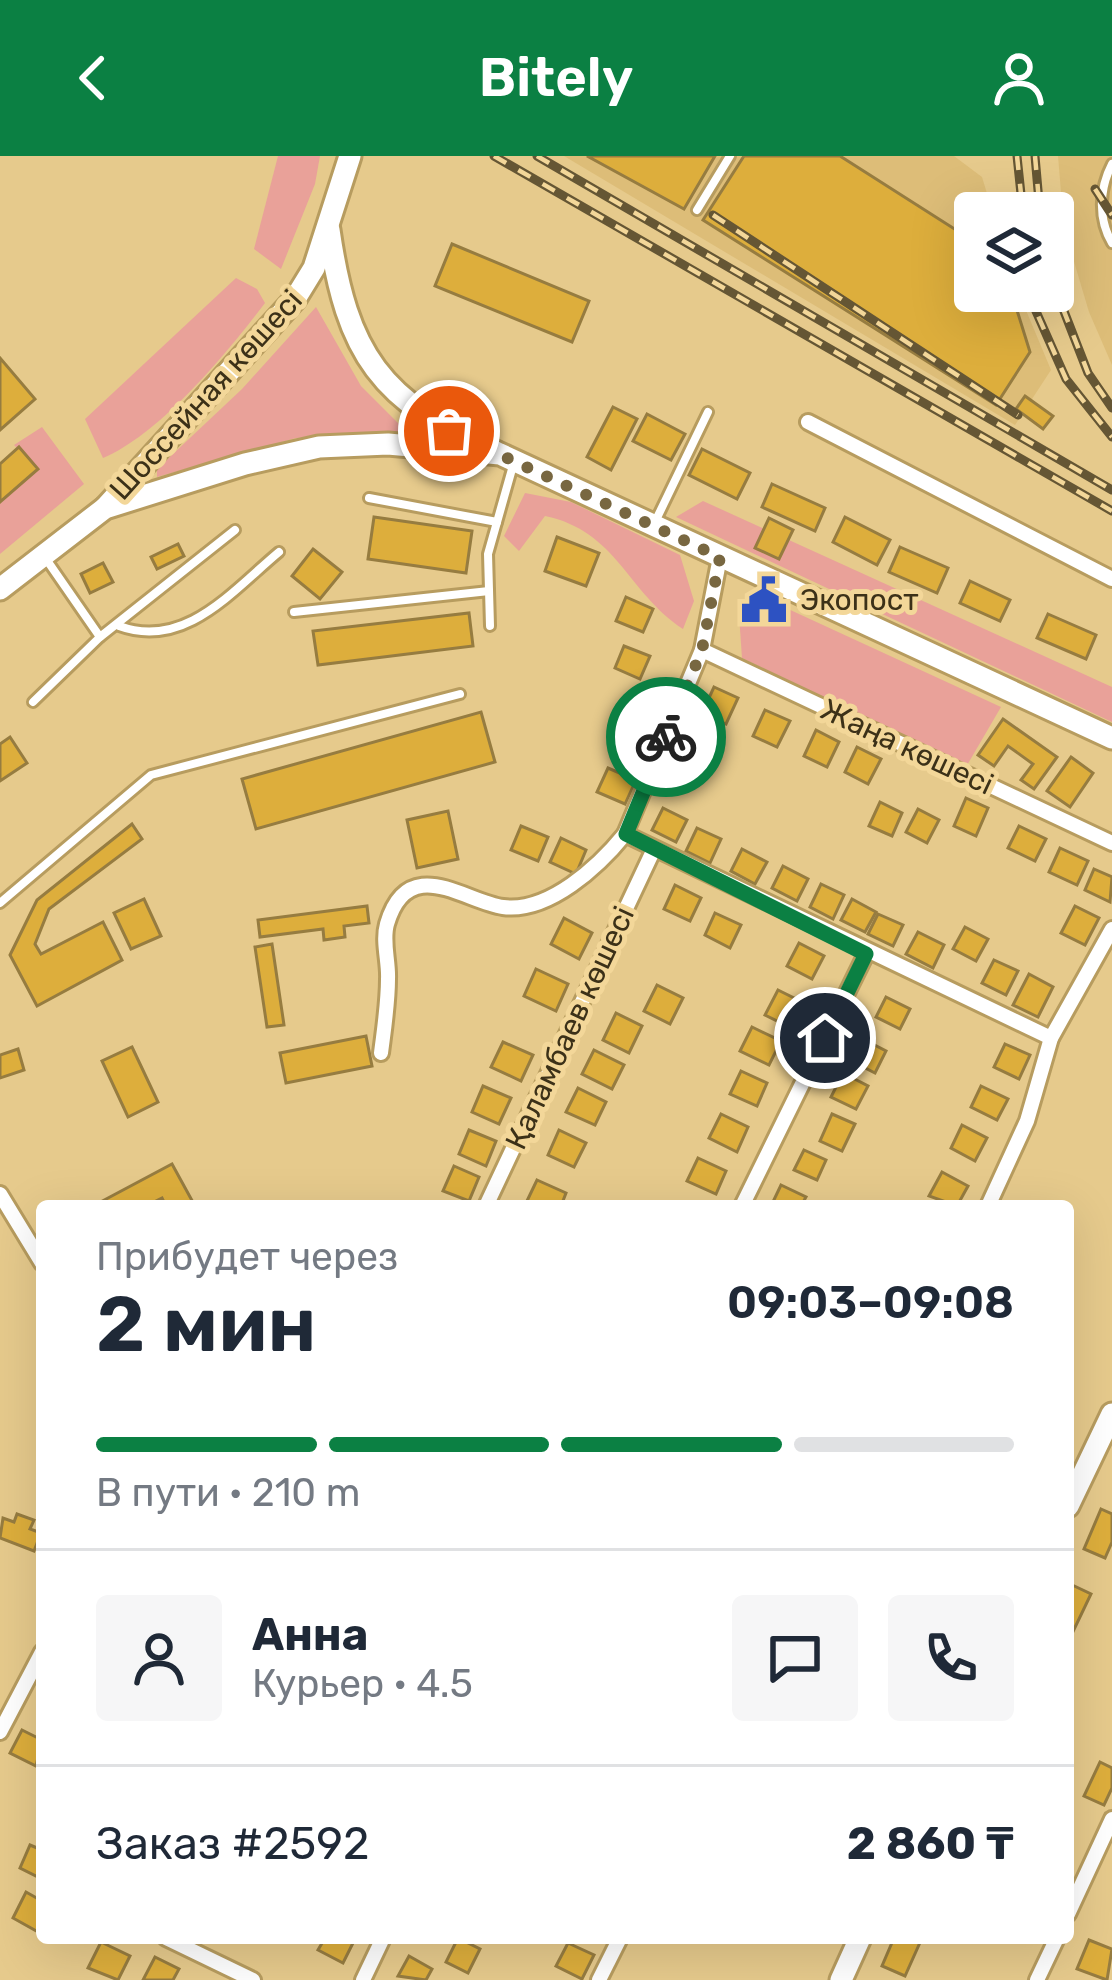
<!DOCTYPE html>
<html lang="ru">
<meta charset="utf-8">
<style>
:root{--surface:#fff;--page:#f6f6f7;--text:#1f2937;--muted:#747a83;--line:#e0e1e3;--accent:#0b8043}
body{margin:0;font-family:Rubik,sans-serif;background:var(--page);color:var(--text);height:100vh;display:flex;flex-direction:column;font-size:45px;white-space:nowrap}
*{box-sizing:border-box;margin:0}
p{font-size:39px;color:var(--muted)}
.icon{flex:none;width:66px;height:66px;fill:none;stroke:currentColor;stroke-width:2;stroke-linecap:round;stroke-linejoin:round}
.map{position:relative;flex:1;overflow:hidden}
.details{position:absolute;left:36px;top:1044px;width:1038px;height:744px;display:flex;flex-direction:column;background:var(--surface);border-radius:12px;box-shadow:0 12px 48px #0002}
.details>*{flex:none}
.controls{position:absolute;left:954px;top:36px;display:grid;gap:24px}
.controls a{display:grid;place-items:center;width:120px;height:120px;border-radius:12px;background:var(--surface);box-shadow:0 12px 48px #0002;font-size:60px}
.pin{position:absolute;display:grid;place-items:center;width:102px;height:102px;color:#fff;margin:-51px;border:6px solid #fff;border-radius:50%;box-shadow:0 3px 12px #0007}
.courier{position:absolute;display:grid;place-items:center;width:120px;height:120px;margin:-60px;border:9px solid #0b8043;border-radius:50%;background:#fff;color:#222;box-shadow:0 3px 15px #0007}
.summary em{font-style:normal;font-weight:600}
.summary div{display:flex;flex-direction:column-reverse}
.summary{display:flex;align-items:center;justify-content:space-between;height:204px;padding:0 60px}
h1{font-size:78px;font-weight:600;line-height:90px}
.bar{display:grid;grid-template-columns:repeat(4,1fr);gap:18px 12px;align-content:center;height:144px;padding:0 60px}
.bar i{height:15px;border-radius:9px;background:var(--line)}
.bar .active{background:var(--accent)}
.bar p{grid-column:span 4}
.line{display:flex;align-items:center;gap:30px;padding:0 60px;border-top:3px solid var(--line)}
.line div{flex:1}
.round{display:grid;place-items:center;flex:none;width:126px;height:126px;border-radius:12px;background:var(--page)}
header{display:flex;justify-content:space-between;align-items:center;height:156px;padding:0 60px;background:var(--accent);color:#fff;font-size:54px;font-weight:600}
.map>svg:first-child{display:block}
.built{fill:#ddbd78}
.green{fill:#e9a199}
.building{fill:#ddae3c;stroke:#967c40;stroke-width:3}
.lines{fill:none;stroke-linecap:round;stroke-linejoin:round}
.lane-casing{stroke:#b79c5f;stroke-width:14}
.street-casing{stroke:#b79c5f;stroke-width:20}
.secondary-casing{stroke:#b79c5f;stroke-width:27}
.primary-casing{stroke:#b79c5f;stroke-width:27}
.lane{stroke:#fff;stroke-width:8}
.street{stroke:#fff;stroke-width:14}
.secondary{stroke:#fff;stroke-width:21}
.primary{stroke:#fff;stroke-width:21}
.rail-casing{stroke:#655634;stroke-width:9}
.rail{stroke:#f3d799;stroke-width:4.5;stroke-dasharray:14;stroke-linecap:butt}
.done{stroke:#786741;stroke-width:12;stroke-dasharray:0 21.6}
.route{stroke:#0b8043;stroke-width:15}
.labels{text-anchor:middle;stroke-width:10;stroke-linejoin:round;paint-order:stroke}
.street-label{font-size:30px;fill:#3c3118;stroke:#f3d799}
.poi-label{font-size:30px;fill:#3c3118;stroke:#f3d799;text-anchor:start}
</style>
<header><svg class="icon" aria-label="back" viewBox="0 0 24 24"><path d="M15 5l-7 7 7 7"/></svg>Bitely<svg class="icon" aria-label="person" viewBox="0 0 24 24"><circle cx="12" cy="8" r="4"/><path d="M4 21q1-7 8-7t8 7"/></svg></header>
<div class="map">
<svg width="1112" height="1824" viewBox="0 0 1112 1824">
<rect width="100%" height="100%" fill="#e6ca8c"/>
<g class="built">
<polygon points="564,0 954,0 982,21 993,57 975,57 975,135 1018,135 1051,214 1015,269"/>
<polygon points="1058,0 1112,0 1112,209 1089,156 1064,72"/>
</g>
<g class="green">
<polygon points="278,0 320,0 315,28 281,113 254,93"/>
<path d="M236,122L257,133L265,147C226,198 161,277 103,302L85,263Z"/>
<polygon points="316,151 361,230 409,278 296,282 157,321 157,313 242,233"/>
<polygon points="42,271 84,328 0,398 0,346 38,313 14,289"/>
<path d="M525,337L571,346L680,399L694,445L683,473C627,436 617,375 545,360L519,395L504,380Z"/>
<polygon points="703,345 1112,531 1112,566 676,361"/>
<polygon points="738,444 786,452 1001,551 966,611 742,502"/>
</g>
<g class="building">
<polygon points="587,0 715,0 684,53"/>
<polygon points="744,0 840,0 975,86 975,135 1011,135 1030,196 996,249 703,64"/>
<polygon points="452,88 589,145 572,186 435,130"/>
<polygon points="0,202 35,243 0,274"/>
<polygon points="1025,240 1053,260 1043,273 1016,253"/>
<polygon points="613,251 637,263 611,314 587,301"/>
<polygon points="647,258 685,278 671,304 633,285"/>
<polygon points="19,291 38,313 0,346 0,308"/>
<polygon points="702,293 750,317 737,343 689,319"/>
<polygon points="772,328 825,352 815,375 762,351"/>
<polygon points="374,361 472,375 466,417 368,403"/>
<polygon points="845,361 890,384 877,409 833,386"/>
<polygon points="769,362 793,374 779,403 755,392"/>
<polygon points="557,381 599,397 586,430 545,415"/>
<polygon points="178,388 184,400 157,413 151,401"/>
<polygon points="900,391 948,412 937,437 889,416"/>
<polygon points="313,393 342,416 320,443 292,420"/>
<polygon points="103,407 113,426 90,437 81,418"/>
<polygon points="970,425 1010,444 1000,465 960,447"/>
<polygon points="626,441 653,453 643,476 616,465"/>
<polygon points="469,457 473,490 318,509 313,475"/>
<polygon points="1048,458 1096,479 1086,503 1037,482"/>
<polygon points="624,490 650,500 640,523 615,512"/>
<polygon points="714,531 738,542 726,568 702,557"/>
<polygon points="765,554 790,565 777,591 753,580"/>
<polygon points="481,556 495,606 256,673 242,623"/>
<polygon points="1003,563 1057,601 1034,633 1021,624 1033,608 1008,590 994,610 978,599"/>
<polygon points="816,574 839,586 827,611 804,600"/>
<polygon points="10,581 27,607 0,625 0,588"/>
<polygon points="857,591 881,603 868,628 845,616"/>
<polygon points="1071,601 1093,617 1070,651 1047,635"/>
<polygon points="608,612 636,624 625,648 597,636"/>
<polygon points="966,642 988,652 976,680 954,670"/>
<polygon points="880,646 902,657 892,680 869,670"/>
<polygon points="663,652 687,664 676,686 652,674"/>
<polygon points="918,653 939,664 927,687 906,676"/>
<polygon points="448,655 458,703 417,712 407,664"/>
<polygon points="132,668 142,683 49,753 35,788 41,798 103,766 122,804 37,850 10,799 37,744"/>
<polygon points="521,670 548,681 538,705 511,694"/>
<polygon points="1019,670 1046,683 1035,705 1008,692"/>
<polygon points="697,672 721,683 710,707 686,695"/>
<polygon points="561,682 586,694 576,718 550,706"/>
<polygon points="1060,692 1088,705 1077,729 1049,716"/>
<polygon points="742,693 767,706 755,728 731,715"/>
<polygon points="783,710 808,723 797,745 772,732"/>
<polygon points="1094,713 1112,721 1110,746 1085,734"/>
<polygon points="821,728 844,739 833,763 810,751"/>
<polygon points="675,729 701,742 690,765 664,753"/>
<polygon points="144,743 161,780 131,793 114,757"/>
<polygon points="852,743 876,756 865,776 841,764"/>
<polygon points="367,750 369,767 344,770 345,781 324,784 323,773 260,781 258,764"/>
<polygon points="1075,750 1099,762 1085,789 1061,777"/>
<polygon points="715,757 741,769 730,792 705,779"/>
<polygon points="878,758 903,769 893,790 868,778"/>
<polygon points="564,762 592,777 579,803 551,788"/>
<polygon points="965,771 988,783 976,805 953,793"/>
<polygon points="918,776 944,789 933,812 906,798"/>
<polygon points="799,787 824,800 812,823 787,810"/>
<polygon points="272,788 284,869 267,871 255,791"/>
<polygon points="994,804 1018,815 1006,839 982,827"/>
<polygon points="536,813 568,828 556,855 524,840"/>
<polygon points="1029,818 1053,831 1038,861 1013,849"/>
<polygon points="657,829 683,842 670,868 644,855"/>
<polygon points="778,834 806,848 793,873 765,859"/>
<polygon points="886,841 910,853 900,873 876,861"/>
<polygon points="616,857 642,870 629,897 603,884"/>
<polygon points="752,871 781,885 769,909 740,895"/>
<polygon points="366,880 372,910 286,927 280,897"/>
<polygon points="861,882 886,895 875,917 850,904"/>
<polygon points="503,886 533,899 521,925 491,911"/>
<polygon points="1005,888 1030,899 1019,923 994,911"/>
<polygon points="132,891 158,946 128,961 102,905"/>
<polygon points="18,893 24,914 0,922 0,899"/>
<polygon points="594,894 624,909 612,933 582,918"/>
<polygon points="741,915 767,927 757,950 730,938"/>
<polygon points="843,917 868,930 856,953 831,941"/>
<polygon points="483,930 511,942 499,968 472,956"/>
<polygon points="981,930 1008,943 997,964 971,951"/>
<polygon points="578,932 606,946 595,969 566,956"/>
<polygon points="721,958 748,971 737,996 709,982"/>
<polygon points="832,958 855,968 842,995 820,985"/>
<polygon points="962,969 987,982 975,1005 951,992"/>
<polygon points="469,974 496,985 486,1010 459,998"/>
<polygon points="559,974 586,987 574,1011 548,999"/>
<polygon points="804,994 826,1004 817,1024 794,1014"/>
<polygon points="698,1002 726,1015 716,1038 687,1025"/>
<polygon points="172,1008 195,1050 166,1050 162,1042 146,1050 93,1050"/>
<polygon points="454,1010 479,1021 469,1045 443,1035"/>
<polygon points="942,1016 968,1030 957,1050 929,1040"/>
<polygon points="537,1024 566,1037 561,1050 526,1047"/>
<polygon points="781,1029 806,1041 801,1050 771,1050"/>
<polygon points="1101,1353 1112,1358 1112,1386 1105,1402 1084,1393"/>
<polygon points="17,1358 34,1364 30,1373 41,1377 34,1395 0,1382 3,1362 14,1366"/>
<polygon points="1068,1427 1091,1438 1069,1484 1068,1484"/>
<polygon points="22,1574 42,1584 36,1610 10,1597"/>
<polygon points="1100,1606 1112,1612 1112,1632 1104,1649 1084,1640"/>
<polygon points="30,1689 42,1694 42,1723 20,1712"/>
<polygon points="26,1736 42,1745 40,1777 13,1762"/>
<polygon points="325,1782 354,1785 343,1807 318,1794"/>
<polygon points="458,1782 480,1793 468,1817 446,1806"/>
<polygon points="894,1782 922,1782 905,1820 882,1810"/>
<polygon points="1089,1784 1112,1793 1107,1824 1077,1813"/>
<polygon points="101,1786 130,1800 118,1824 88,1812"/>
<polygon points="568,1787 594,1799 582,1823 556,1810"/>
<polygon points="409,1800 432,1813 426,1824 398,1820"/>
<polygon points="155,1801 179,1813 173,1824 143,1824"/>
</g>
<g class="lines">
<defs>
<g id="lane">
<path d="M1112,8C1099,33 1098,63 1112,87"/>
<polyline points="697,54 730,0"/>
<polyline points="369,342 497,366"/>
<polyline points="654,368 708,256"/>
<polyline points="44,400 100,481 235,374"/>
<polyline points="294,456 489,435"/>
<path d="M119,470C185,494 232,435 279,396"/>
<polyline points="490,470 488,398 514,306"/>
<polyline points="33,546 100,481"/>
<polyline points="0,747 151,619 460,538"/>
</g>
<g id="street">
<polyline points="808,266 1112,423"/>
<polyline points="720,401 702,494 625,678 1051,882"/>
<polyline points="702,494 1112,687"/>
<path d="M381,897C384,873 388,848 388,823C389,806 382,785 387,768C408,696 465,746 503,751C549,757 599,710 625,678"/>
<polyline points="0,1038 42,1107"/>
<polyline points="486,1050 654,693"/>
<polyline points="742,1050 866,798"/>
<polyline points="988,1050 1027,965 1051,882 1112,773"/>
<polyline points="0,1576 42,1496"/>
<polyline points="1068,1758 1112,1663"/>
<polyline points="166,1782 253,1824"/>
<polyline points="363,1824 383,1782"/>
<polyline points="599,1824 620,1782"/>
<polyline points="1037,1824 1057,1782"/>
</g>
<g id="secondary">
<path d="M329,74C347,199 380,245 496,296"/>
<polyline points="105,352 295,143 314,112 350,0"/>
<polyline points="1068,1350 1112,1258"/>
<polyline points="841,1824 860,1782"/>
</g>
<polyline id="primary" points="0,433 105,352 245,308 319,291 388,288 500,298 1112,582"/>
</defs>
<use href="#lane" class="lane-casing"/>
<use href="#street" class="street-casing"/>
<use href="#secondary" class="secondary-casing"/>
<use href="#primary" class="primary-casing"/>
<use href="#lane" class="lane"/>
<use href="#street" class="street"/>
<use href="#secondary" class="secondary"/>
<use href="#primary" class="primary"/>
<defs>
<g id="rail">
<polyline points="494,0 1112,355"/>
<polyline points="537,0 1112,334"/>
<polyline points="1017,0 1023,57"/>
<polyline points="1035,0 1040,57"/>
<polyline points="1095,33 1112,59"/>
<polyline points="713,59 1018,259"/>
<polyline points="1053,127 1088,217 1112,252"/>
<polyline points="1027,135 1066,223 1112,281"/>
</g>
</defs>
<use href="#rail" class="rail-casing"/>
<use href="#rail" class="rail"/>
</g>
<g class="lines">
<polyline class="done" points="449,275 720,401 702,494 666,581"/>
<polyline class="route" points="666,581 626,678 866,798 825,882"/>
</g>
<defs>
<symbol id="civic-bare" viewBox="-9 -9 18 18"><path d="M-.6-6.5H3V-4.5H.6V-3L4-1V1h2V6H-6V1h2V-1L-.6-3ZM-1.2 2.5V6h2.4V2.5Z" fill="#2d52c2" stroke="#f3d799" stroke-width="2.5" paint-order="stroke"/></symbol>
</defs>
<g fill-rule="evenodd">
<use href="#civic-bare" x="731" y="411" width="66" height="66"/>
</g>
<g class="labels">
<g class="street-label">
<text transform="translate(206 239) rotate(-48)" y="10">Шоссейная көшесі</text>
<text transform="translate(907 591) rotate(25)" y="10">Жаңа көшесі</text>
<text transform="translate(570 872) rotate(-65)" y="10">Қаламбаев көшесі</text>
</g>
<g class="poi-label">
<text x="800" y="454">Экопост</text>
</g>
</g>
</svg>
<div class="controls">
<a><svg class="icon" aria-label="layers" viewBox="0 0 24 24"><path d="M12 4l9 5-9 5-9-5zM3 14l9 5 9-5"/></svg></a>
</div>
<div class="pin" style="left:449px;top:275px;background:#ea580c"><svg class="icon" aria-label="bag" viewBox="0 0 24 24"><path d="M5 8h14l-1 12H6zM9 8a3 3 0 0 1 6 0"/></svg></div>
<div class="pin" style="left:825px;top:882px;background:#1f2937"><svg class="icon" aria-label="home" viewBox="0 0 24 24"><path d="M3 11l9-7 9 7M6 9v11h12V9"/></svg></div>
<div class="courier" style="left:666px;top:581px"><svg class="icon" aria-label="bike" viewBox="0 0 24 24"><circle cx="6" cy="16" r="4"/><circle cx="18" cy="16" r="4"/><path d="M6 16l4-8h5l3 8M10 8l3 8H6M13 5h3"/></svg></div>
<section class="details">
<div class="summary"><div><h1>2 мин</h1><p>Прибудет через</p></div><em>09:03–09:08</em></div>
<div class="bar"><i class="active"></i><i class="active"></i><i class="active"></i><i></i><p>В пути · 210 m</p></div>
<div class="line" style="height:216px"><a class="round"><svg class="icon" aria-label="person" viewBox="0 0 24 24"><circle cx="12" cy="8" r="4"/><path d="M4 21q1-7 8-7t8 7"/></svg></a><div><b>Анна</b><p>Курьер · 4.5</p></div><a class="round"><svg class="icon" aria-label="chat" viewBox="0 0 24 24"><path d="M4 5h16v11H9l-5 4z"/></svg></a><a class="round"><svg class="icon" aria-label="phone" viewBox="0 0 24 24"><path d="M5 4h4l2 5-3 2q2 4 5 5l2-3 5 2v4C11 20 4 13 5 4z"/></svg></a></div>
<div class="line" style="height:156px"><div>Заказ #2592</div><b>2 860 ₸</b></div>
</section>
</div>
